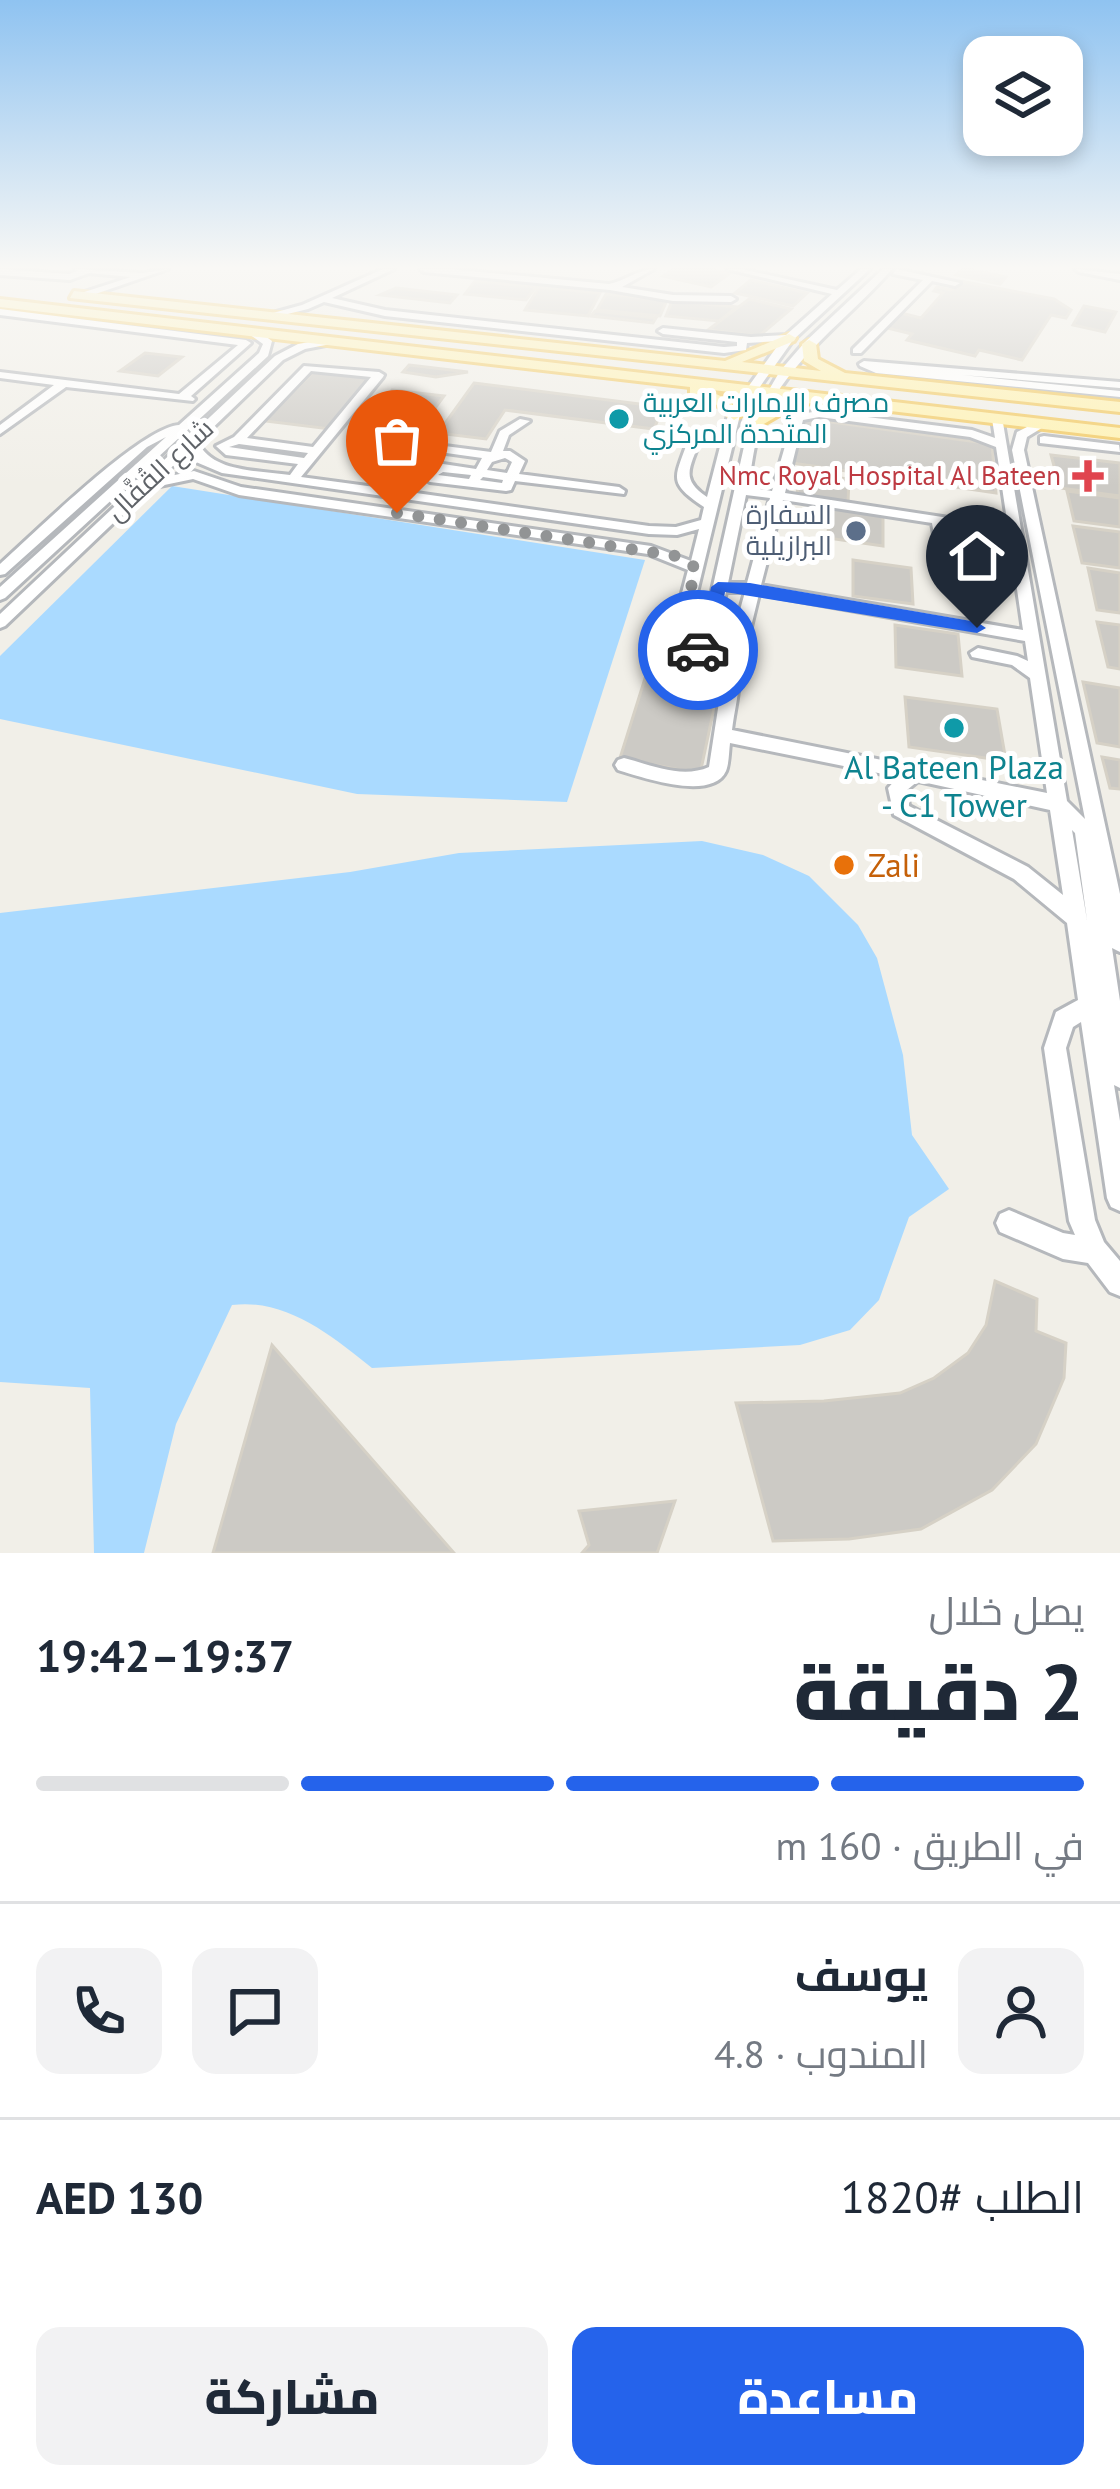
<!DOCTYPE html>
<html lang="ar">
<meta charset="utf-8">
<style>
:root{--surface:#fff;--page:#f2f2f3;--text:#1f2937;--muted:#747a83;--line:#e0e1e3;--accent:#2563eb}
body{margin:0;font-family:"PT Sans",Cairo,sans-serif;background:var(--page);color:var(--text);direction:rtl;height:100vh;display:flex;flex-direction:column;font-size:45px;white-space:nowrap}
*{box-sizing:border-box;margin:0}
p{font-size:39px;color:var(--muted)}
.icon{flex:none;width:66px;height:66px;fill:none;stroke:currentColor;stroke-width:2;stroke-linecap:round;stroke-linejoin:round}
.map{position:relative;height:1553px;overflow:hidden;direction:ltr}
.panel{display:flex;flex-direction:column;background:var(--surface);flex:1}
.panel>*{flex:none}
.controls{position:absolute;left:963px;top:36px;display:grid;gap:24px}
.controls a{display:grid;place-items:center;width:120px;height:120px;border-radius:24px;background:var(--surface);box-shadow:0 6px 18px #0003;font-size:60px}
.pin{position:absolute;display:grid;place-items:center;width:102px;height:102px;color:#fff;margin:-123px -51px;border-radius:50% 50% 50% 0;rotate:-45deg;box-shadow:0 0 12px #0007}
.pin .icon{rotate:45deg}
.courier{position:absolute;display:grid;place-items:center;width:120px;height:120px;margin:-60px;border:9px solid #2563eb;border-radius:50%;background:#fff;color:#222;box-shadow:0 3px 15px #0007}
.head em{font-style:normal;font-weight:800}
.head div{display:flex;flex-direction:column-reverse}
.head{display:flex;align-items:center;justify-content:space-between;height:204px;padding:0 36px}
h1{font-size:78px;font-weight:800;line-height:90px}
.bar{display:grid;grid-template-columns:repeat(4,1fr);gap:18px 12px;align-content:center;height:144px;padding:0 36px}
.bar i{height:15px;border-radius:9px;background:var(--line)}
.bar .selected{background:var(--accent)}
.bar p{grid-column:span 4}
.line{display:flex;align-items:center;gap:30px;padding:0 36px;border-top:3px solid var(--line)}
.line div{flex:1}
.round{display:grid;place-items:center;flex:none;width:126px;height:126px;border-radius:24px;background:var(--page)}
.button{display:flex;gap:24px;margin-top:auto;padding:24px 36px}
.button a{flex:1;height:138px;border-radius:24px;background:var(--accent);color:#fff;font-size:48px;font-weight:800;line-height:138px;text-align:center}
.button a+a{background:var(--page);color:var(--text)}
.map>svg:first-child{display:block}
.water{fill:#aadaff}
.building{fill:#cccac5;stroke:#d6d1c6;stroke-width:3}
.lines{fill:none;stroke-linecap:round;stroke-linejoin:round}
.minor-casing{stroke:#b5b8bc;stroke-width:6}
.major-casing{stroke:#f2c960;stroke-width:6}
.minor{fill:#fff;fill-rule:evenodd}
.major{fill:#fff2af;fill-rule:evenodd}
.route{fill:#2563eb}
.done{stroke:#929495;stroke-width:12;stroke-dasharray:0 21.6}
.culture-dot{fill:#0f9aa8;stroke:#fff;stroke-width:4.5}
.health-dot{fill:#e0444e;stroke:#fff;stroke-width:4.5}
.service-dot{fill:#5c6f8a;stroke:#fff;stroke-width:4.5}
.food-dot{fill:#e8710a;stroke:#fff;stroke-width:4.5}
.labels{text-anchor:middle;stroke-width:10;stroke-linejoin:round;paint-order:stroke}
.far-culture-label{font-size:27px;fill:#0d838f;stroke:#fff;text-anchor:start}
.far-street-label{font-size:27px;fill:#5f6368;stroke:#fff}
.far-health-label{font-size:27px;fill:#be3a42;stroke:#fff;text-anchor:end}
.far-service-label{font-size:27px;fill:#4e5e75;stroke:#fff;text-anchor:end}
.culture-label{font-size:33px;fill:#0d838f;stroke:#fff}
.food-label{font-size:33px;fill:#c56008;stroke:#fff;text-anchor:start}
</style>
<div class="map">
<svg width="1120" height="1553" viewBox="0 0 1120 1553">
<rect width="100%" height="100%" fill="#f1efe8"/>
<g class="water">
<polygon points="172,486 645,560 567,802 357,794 0,719 0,656"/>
<path d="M702,841L763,855L809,876L858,925L877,958L903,1055L912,1135L949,1189L909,1217L879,1300L850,1330L800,1345L372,1368C332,1336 286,1298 232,1305L176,1424L144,1553H94L90,1388L0,1382V913L350,872L459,853Z"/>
</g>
<g class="building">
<polygon points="674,269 709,269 730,273 711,287 663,276"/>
<polygon points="963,269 967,269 1006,277 1000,284 956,275"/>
<polygon points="751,280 807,293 793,306 735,293"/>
<polygon points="475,281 536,287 526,300 465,294"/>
<polygon points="960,281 1054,299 1071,310 1066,318 1051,315 1022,360 979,350 975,356 907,340 912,334 887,328 901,313 921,318 943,293 934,291 937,287 951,290"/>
<polygon points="539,287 600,293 588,316 525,310"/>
<polygon points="396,288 457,295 450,303 380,295"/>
<polygon points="606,294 667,300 660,316 597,310"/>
<polygon points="749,299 791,309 759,336 708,330"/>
<polygon points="672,301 737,307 719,321 666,316"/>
<polygon points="1084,306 1116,312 1105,332 1073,325"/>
<polygon points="595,311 656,318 653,323 591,316"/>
<polygon points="145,353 182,357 158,376 120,371"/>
<polygon points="409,365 468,372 436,377 403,372"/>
<polygon points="316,369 376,375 330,429 265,421"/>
<polygon points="474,383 663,407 654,429 505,410 486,439 438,433"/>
<polygon points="392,390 444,396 408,445 352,438"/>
<polygon points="802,418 992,444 996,493 792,463"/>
<polygon points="1051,455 1120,463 1120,496 1060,488"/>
<polygon points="799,473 849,479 848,502 797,495"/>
<polygon points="1067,491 1120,498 1120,527 1074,521"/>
<polygon points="829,508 883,515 883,546 828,538"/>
<polygon points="1073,526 1120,532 1120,568 1082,563"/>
<polygon points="853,560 911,568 913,604 853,596"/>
<polygon points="1088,568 1120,573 1120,613 1097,610"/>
<polygon points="1097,622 1120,625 1120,669 1108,667"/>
<polygon points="895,625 958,634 962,676 896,667"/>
<polygon points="647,672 719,685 700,774 620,758"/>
<polygon points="1083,682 1120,688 1120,747 1097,743"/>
<polygon points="905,697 997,709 1006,761 909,747"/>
<polygon points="1102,757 1120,760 1120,789 1110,788"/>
<polygon points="995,1281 1037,1299 1036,1331 1066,1343 1064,1378 1036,1444 992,1490 921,1529 849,1539 773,1541 736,1403 824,1401 900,1393 934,1378 968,1353 986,1325"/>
<polygon points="272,1345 454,1553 213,1553"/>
<polygon points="675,1501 657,1553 582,1553 589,1545 579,1511"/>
</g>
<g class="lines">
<defs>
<g id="minor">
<polygon points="0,269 69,274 77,271 75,269 143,273 168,269 81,299 78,294 131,277 89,273 70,280 0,275"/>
<path d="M383,269H394L332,298L385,310L724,347L737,346V342L663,334L658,331L663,328L751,337L786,335L832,294L727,269H741L837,290L861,269H870L793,340L740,415L686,638L695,644L701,640L749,424L780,371L805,342L883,269H892C848,320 790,357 762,421C754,441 752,466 748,487L772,491L794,415L819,411L972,430L995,438L992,419L1002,417L1067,801L1085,819L1012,450L1017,432L1037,422H1045V426L1027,437L1024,450L1120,894V952L1112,948L1120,1001V1088L1114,1085L1120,1121V1211L1111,1207L1107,1198L1081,1022L1073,1027L1066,1048L1095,1220L1104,1242L1120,1261V1296L1110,1292L1088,1263L1063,1259L1000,1232L996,1223L1000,1214L1009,1210L1063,1233L1075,1235L1069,1221L1044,1048L1056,1012L1078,1000L1067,923L1014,879L894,815L888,788L898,777L730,743C729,751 729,764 726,771C712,802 641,777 618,770L615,765L618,760L624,758C651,765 682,779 709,767L723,676L719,666L705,653L698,655L681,653L670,639L688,570L648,554L239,495L193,479L150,488L5,626L0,628V614L275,356L298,344L332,338L337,341L336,343L305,349L283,360L198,442C213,473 258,470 290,475L298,464L226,455L216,446L234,437L304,366L379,372L384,375L383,377L301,477L397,490L419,461L423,460L429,464L409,492L649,526L676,527L701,520L704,507C665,481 676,478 689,437L725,427L728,415L781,341L747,343L746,350L724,353L385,316L324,302L308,309L267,319L262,316L302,305ZM311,371L371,377L313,447L247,438ZM819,417L970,437L996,447L1008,527L785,493L803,420ZM723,435L707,497C679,478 691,467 700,440ZM239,444L308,453L304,458L229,447ZM190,450L196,462L222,473L649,534L677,535L699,529L691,561L651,546L241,487L194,471L160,478ZM746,495L770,498L747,583H728ZM783,500L932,523L937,552L960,562L984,559L987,532L1009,535L1023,630L761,585ZM945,525L973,529L972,553L962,554L949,547ZM726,592H745L732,639L740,644L748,639L759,594L1025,641L1028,661L1017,656L978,648L970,653L972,657L1012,665L1030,678L1047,793L732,730C737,689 749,675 714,644ZM918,781L1050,810L1063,895L1028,867L909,806L907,790ZM1072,830L1075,833L1087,920Z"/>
<path d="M420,269H448L609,284C625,281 638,269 654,269L622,287L673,295L731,296L736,299L731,302L673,301L610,290L424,272Z"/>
<polygon points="896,269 960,283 955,286 932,281 861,353 853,353 853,349 923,280 893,274"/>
<polygon points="1075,269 1120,274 1120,280 1079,272"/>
<polygon points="0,309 246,340 251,343 191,396 195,399 193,401 66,387 0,434 0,425 54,385 0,378 0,372 179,394 238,345 0,315"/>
<path d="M249,330H257L272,341L268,356L5,598L0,600V587L166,437L147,447L5,574L0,575V564C35,533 140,428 179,425L259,353L263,344L249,334Z"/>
<polygon points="864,361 1120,382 1120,388 962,375 1120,391 1120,397 876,373 860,366 859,364"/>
<path d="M520,419L530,421L509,435L503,451H510L525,461L519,474L619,487L625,491L624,494L515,481L511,490L506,491L430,482L424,478L430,467L443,464L476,469L482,458L418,449L414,448V442L491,452L500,431ZM505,458L512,462L507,473L487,470L492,462ZM443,472L471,475L469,479L438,475ZM483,477L503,480L502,483L480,480Z"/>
<polygon points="1044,436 1119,445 1120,452 1040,443 1040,437"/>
</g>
<g id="major">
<polygon points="74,291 725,361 789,334 796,338 794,341 742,362 821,371 804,361 802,344 809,340 816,344 818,359 845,373 1120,402 1120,412 70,298"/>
<polygon points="0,299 1120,428 1120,438 814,402 788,410 755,429 750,427 750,421 778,404 794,400 705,389 727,399 742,415 734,420 717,405 690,393 690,387 0,307"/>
</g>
</defs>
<use href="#minor" class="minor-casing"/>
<use href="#major" class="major-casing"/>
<use href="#minor" class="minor"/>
<use href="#major" class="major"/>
</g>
<linearGradient id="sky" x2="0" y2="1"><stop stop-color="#8fc3f1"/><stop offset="0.55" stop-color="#f9f8f5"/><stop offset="1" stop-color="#f9f8f5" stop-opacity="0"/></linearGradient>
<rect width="1120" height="486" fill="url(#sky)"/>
<polygon class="route" points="718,582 750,583 977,622 986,628 977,633 725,592 717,642 704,654 692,654 689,650 700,640 711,587"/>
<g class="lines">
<polyline class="done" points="397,513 676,556 696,568 678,639 682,646 698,650"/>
</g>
<g class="culture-dot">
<circle cx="619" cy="419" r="12"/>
<circle cx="954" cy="728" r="12"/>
</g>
<path class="health-dot" d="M1082 458h12v12h12v12h-12v12h-12v-12h-12v-12h12z"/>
<circle class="service-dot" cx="856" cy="531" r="12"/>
<circle class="food-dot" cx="844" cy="865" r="12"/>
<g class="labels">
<g class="far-culture-label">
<text x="643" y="412">مصرف الإمارات العربية<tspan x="643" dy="31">المتحدة المركزي</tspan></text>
</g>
<g class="far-street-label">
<text transform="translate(160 470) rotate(-43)" y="9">شارع القُفَّال</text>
</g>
<g class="far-health-label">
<text x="1061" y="485">Nmc Royal Hospital Al Bateen</text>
</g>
<g class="far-service-label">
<text x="832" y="524">السفارة<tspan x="832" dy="31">البرازيلية</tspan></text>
</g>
<g class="culture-label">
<text x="954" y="779">Al Bateen Plaza<tspan x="954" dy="38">- C1 Tower</tspan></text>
</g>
<g class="food-label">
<text x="868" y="877">Zali</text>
</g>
</g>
</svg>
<div class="controls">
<a><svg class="icon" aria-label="layers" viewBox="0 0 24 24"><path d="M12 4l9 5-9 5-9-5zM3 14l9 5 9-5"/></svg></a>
</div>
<div class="pin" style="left:397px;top:513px;background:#ea580c"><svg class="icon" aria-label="bag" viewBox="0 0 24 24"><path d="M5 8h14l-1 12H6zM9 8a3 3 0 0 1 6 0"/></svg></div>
<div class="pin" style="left:977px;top:628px;background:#1f2937"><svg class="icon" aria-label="home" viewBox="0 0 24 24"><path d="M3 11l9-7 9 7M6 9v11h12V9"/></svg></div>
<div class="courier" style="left:698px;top:650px"><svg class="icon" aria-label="car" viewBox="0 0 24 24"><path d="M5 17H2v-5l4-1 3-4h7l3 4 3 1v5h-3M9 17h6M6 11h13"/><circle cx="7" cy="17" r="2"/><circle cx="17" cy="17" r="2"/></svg></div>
</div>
<section class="panel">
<div class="head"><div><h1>2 دقيقة</h1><p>يصل خلال</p></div><em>19:37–19:42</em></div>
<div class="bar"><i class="selected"></i><i class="selected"></i><i class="selected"></i><i></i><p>في الطريق · 160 m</p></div>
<div class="line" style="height:216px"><a class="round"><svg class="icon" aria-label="person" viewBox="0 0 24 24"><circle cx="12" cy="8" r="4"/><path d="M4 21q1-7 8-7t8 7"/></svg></a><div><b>يوسف</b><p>المندوب · 4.8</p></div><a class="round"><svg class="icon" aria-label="chat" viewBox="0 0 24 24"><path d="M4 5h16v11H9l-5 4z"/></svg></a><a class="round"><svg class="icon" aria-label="phone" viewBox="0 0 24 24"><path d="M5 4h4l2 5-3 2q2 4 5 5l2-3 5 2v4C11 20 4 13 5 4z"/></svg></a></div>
<div class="line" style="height:156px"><div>الطلب #1820</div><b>AED 130</b></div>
<div class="button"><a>مساعدة</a><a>مشاركة</a></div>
</section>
